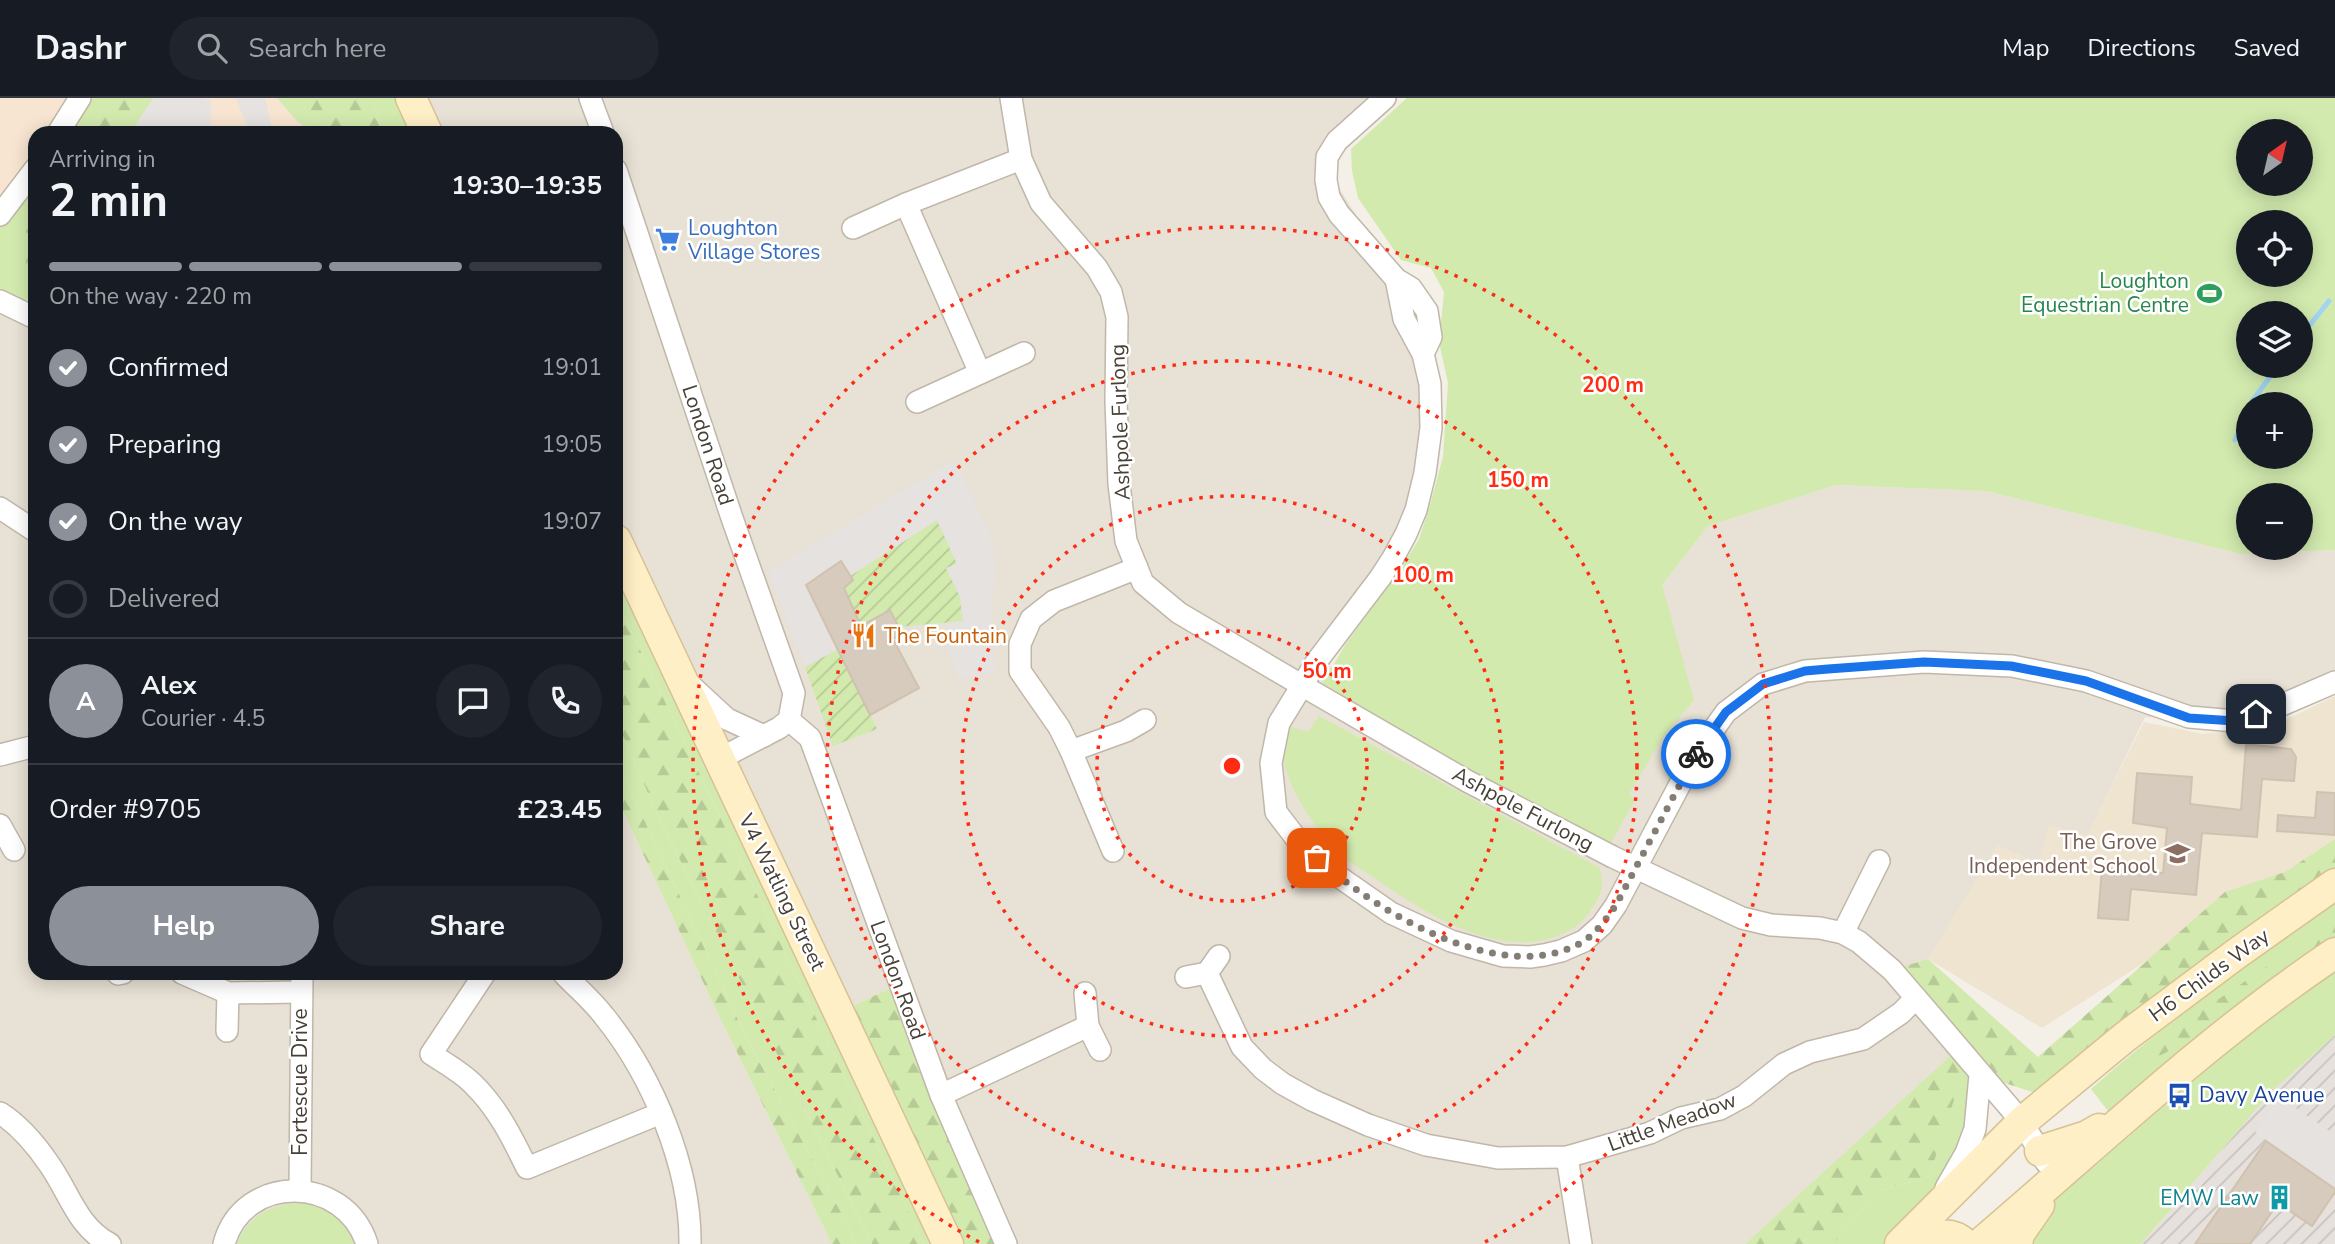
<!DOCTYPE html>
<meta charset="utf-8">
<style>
:root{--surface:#171b24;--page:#20242c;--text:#f1f3f6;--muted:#9ea1a6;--line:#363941;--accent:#8c9099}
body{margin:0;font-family:"Nunito Sans",sans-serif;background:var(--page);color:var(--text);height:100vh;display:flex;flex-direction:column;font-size:26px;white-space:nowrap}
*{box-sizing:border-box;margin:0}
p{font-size:23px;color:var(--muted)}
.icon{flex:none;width:38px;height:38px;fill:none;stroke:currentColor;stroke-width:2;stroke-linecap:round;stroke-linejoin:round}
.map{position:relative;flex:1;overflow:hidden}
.drawer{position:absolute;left:28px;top:28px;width:595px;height:854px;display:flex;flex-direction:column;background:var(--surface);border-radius:21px;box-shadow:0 4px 18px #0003}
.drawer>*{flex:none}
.needle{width:46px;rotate:34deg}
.tools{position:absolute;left:2236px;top:21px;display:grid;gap:14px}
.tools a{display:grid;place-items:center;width:77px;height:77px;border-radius:50%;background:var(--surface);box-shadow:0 4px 18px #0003;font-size:35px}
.pin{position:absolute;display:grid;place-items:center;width:60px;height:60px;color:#fff;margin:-30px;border-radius:14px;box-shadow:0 4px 10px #0006}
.courier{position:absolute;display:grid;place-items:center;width:70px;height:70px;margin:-35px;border:5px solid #1a73e8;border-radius:50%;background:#fff;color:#222;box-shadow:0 2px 9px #0007}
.overview em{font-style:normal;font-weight:700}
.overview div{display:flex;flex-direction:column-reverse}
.overview{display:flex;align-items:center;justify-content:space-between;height:119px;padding:0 21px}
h1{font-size:46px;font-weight:700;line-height:52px}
.bar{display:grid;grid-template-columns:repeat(4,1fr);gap:10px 7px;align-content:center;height:84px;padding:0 21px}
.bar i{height:9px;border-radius:5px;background:var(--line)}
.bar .active{background:var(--accent)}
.bar p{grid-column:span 4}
.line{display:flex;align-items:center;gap:18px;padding:0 21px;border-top:2px solid var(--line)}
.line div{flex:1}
.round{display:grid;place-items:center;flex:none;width:74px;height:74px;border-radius:37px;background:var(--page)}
ol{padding:0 21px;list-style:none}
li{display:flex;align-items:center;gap:21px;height:77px}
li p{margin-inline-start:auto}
li .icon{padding:7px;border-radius:50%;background:var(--accent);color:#fff;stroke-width:4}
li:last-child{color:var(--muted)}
li i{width:38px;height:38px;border:4px solid var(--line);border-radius:50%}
.button{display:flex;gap:14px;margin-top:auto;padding:14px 21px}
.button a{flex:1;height:80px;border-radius:42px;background:var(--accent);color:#fff;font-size:28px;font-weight:700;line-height:80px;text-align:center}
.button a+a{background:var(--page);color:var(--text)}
header{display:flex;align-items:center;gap:42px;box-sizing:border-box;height:98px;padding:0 35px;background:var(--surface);border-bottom:2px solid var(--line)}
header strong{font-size:33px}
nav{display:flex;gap:38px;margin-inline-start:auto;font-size:24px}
.search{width:490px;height:63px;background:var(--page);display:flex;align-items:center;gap:18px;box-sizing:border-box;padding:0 24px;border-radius:38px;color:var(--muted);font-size:26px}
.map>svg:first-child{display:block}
.residential{fill:#e8e1d5}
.commercial{fill:#f7e5d1}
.industrial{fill:url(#industrial-furrows)}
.education{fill:#eee4d0}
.green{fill:#d2eaae;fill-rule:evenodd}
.forest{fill:url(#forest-firs)}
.garden{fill:url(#garden-furrows)}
.parking{fill:#e5e2df}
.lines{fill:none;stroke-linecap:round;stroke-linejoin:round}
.stream{stroke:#a1d5f3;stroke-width:5}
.building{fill:#d6cbbc;stroke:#d1c2af;stroke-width:2}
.street-casing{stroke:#c0b7a9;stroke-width:24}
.secondary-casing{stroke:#d6c295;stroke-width:33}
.street{stroke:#fff;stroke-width:21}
.secondary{stroke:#ffefc6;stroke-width:30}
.done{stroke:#847d74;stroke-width:7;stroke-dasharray:0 12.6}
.route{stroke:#1a73e8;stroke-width:9}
.ring{fill:none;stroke:#ff2c13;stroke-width:3.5;stroke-dasharray:3.5 7}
.labels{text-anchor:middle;stroke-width:5;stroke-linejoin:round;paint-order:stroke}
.shop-label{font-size:21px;fill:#366cbe;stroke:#fff;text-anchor:start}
.leisure-label{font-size:21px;fill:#27864d;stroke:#fff;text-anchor:end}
.street-label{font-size:21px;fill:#474036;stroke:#fff}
.food-label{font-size:21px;fill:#c56008;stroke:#fff;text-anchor:start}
.education-label{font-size:21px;fill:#785e54;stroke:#fff;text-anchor:end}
.transit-label{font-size:21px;fill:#164399;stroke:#fff;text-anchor:start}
.culture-label{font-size:21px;fill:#0d838f;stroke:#fff;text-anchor:end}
.centre{fill:#ff2c13;stroke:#fff;stroke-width:3.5}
.ring-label{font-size:21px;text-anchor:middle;font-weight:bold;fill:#ff2c13;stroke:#fff;stroke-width:5;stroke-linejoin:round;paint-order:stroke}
</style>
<header>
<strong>Dashr</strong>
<div class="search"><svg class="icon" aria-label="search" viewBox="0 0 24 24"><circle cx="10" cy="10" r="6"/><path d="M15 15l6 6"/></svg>Search here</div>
<nav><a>Map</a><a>Directions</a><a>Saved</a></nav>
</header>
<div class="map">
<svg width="2335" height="1146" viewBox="0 0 2335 1146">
<defs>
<pattern id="industrial-furrows" width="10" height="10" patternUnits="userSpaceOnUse" patternTransform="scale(1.75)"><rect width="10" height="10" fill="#e6e1dc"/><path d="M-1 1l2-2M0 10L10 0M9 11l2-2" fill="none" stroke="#c7c2bd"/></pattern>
<pattern id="forest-firs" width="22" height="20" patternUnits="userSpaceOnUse" patternTransform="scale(1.75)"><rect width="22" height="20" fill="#d2eaae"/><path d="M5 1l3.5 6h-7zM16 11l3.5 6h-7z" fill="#b6ca96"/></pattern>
<pattern id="garden-furrows" width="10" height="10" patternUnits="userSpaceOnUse" patternTransform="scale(1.75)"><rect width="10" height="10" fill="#d2eaae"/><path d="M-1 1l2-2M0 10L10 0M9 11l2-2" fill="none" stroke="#b6ca96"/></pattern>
</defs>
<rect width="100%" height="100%" fill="#f4efe7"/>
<g class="residential">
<polygon points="411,0 1386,0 1326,69 1396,181 1430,286 1416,412 1317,563 1628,696 1662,487 1708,428 1836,387 1986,393 2241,456 2335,452 2335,586 2258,626 2145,619 2087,738 1928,861 1893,872 1959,951 1745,1146 1006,1146 899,886 840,914 616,443 616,35 427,35"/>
<polygon points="0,203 35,220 35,875 616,875 616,698 720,920 832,1146 0,1146"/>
</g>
<polygon class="commercial" points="0,0 277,0 295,21 311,35 35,35 35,220 0,203"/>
<polygon class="industrial" points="2335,937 2335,1146 2141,1146 2271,994"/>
<polygon class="education" points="2335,598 2335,741 2285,774 2042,930 1928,861 1997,747 2039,765 2049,726 2087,737 2144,624 2203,636 2273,628"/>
<g class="green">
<polygon points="80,0 109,0 89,35 58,35"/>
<path d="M145,0H153L131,35H115C121,21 138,14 145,0Z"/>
<polygon points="277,0 296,0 309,16 330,35 311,35 295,21"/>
<polygon points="373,0 411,0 427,35 378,35 380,28"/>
<path d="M1407,0H2335V452L2241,456L1986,393L1836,387L1708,428L1662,487L1694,602L1663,639L1629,696L1635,702L1609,748L1320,590L1345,547L1399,473L1419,441L1430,407L1443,359L1448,285L1439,244L1444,194L1431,170L1401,162L1358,100L1352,73L1351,51ZM2249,33H2301V86H2249ZM2249,124H2301V177H2249ZM2249,215H2301V268H2249ZM2249,306H2301V359H2249ZM2249,397H2301V450H2249Z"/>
<polygon points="35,71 35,120 26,133 27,165 35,157 35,189 20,213 0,203 0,117"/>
<polygon points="616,442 948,1146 924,1146 616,501"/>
<path d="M1319,618L1600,770C1600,775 1602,780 1602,786C1602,799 1586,822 1575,829C1511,870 1431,819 1379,783C1366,774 1351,766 1339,755C1316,733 1288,691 1283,659C1282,650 1288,637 1291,629L1308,634Z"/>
<polygon points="616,622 658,718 872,1146 855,1146 844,1120 747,941 616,662"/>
<path d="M2335,804V850L2268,895L2194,941L2108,1013L2091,991C2167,923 2253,864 2335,804Z"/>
<polygon points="2335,855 2335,937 2271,994 2141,1146 2017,1146 2057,1080"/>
<polygon points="1967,961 1975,1031 1900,1146 1833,1146 1877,1093 1929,1079"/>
<path d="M301,1104C326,1110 344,1121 354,1146H237C248,1117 272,1107 301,1104Z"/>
</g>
<g class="forest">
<path d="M109,0H145C138,14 121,21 115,35H89Z"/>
<polygon points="296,0 373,0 380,28 378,35 330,35 309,16"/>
<polygon points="35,120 35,157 26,166 26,133"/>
<polygon points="616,501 924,1146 872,1146 658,718 616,622"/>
<polygon points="616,662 747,941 844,1120 855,1146 832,1146 720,920 616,698"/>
<polygon points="2335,741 2335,786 2051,1000 1980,977 1967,962 1929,1079 1877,1093 1833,1146 1745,1146 1958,951 1892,872 1928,861 2038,959 2225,794 2285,774"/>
<path d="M2335,825V845C2276,890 2222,927 2155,960L2149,948L2275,863Z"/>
<polygon points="899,886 1006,1146 948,1146 840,914"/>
</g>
<g class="garden">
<polygon points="937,422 957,466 947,471 960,499 963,523 899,529 890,512 861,528 844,490 850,478"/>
<polygon points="838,551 877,631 833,648 805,569"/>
</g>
<g class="parking">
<polygon points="153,0 201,0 211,3 210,35 131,35"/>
<polygon points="236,0 265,0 273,35 250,35"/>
<polygon points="955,361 988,431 993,448 996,473 992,505 992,542 995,575 958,581 946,546 948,525 963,523 960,499 946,470 957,466 937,422 850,478 840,463 807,487 838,551 805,569 768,474"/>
<polygon points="2280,999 2335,1037 2335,1091 2255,1034"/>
</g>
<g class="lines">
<g class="stream">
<polyline points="2301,238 2329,203"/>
<polyline points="2250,306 2278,268"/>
<polyline points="2235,342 2249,310"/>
</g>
</g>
<g class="building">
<polygon points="841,463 853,482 844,490 861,528 890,512 902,535 893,541 919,590 870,617 806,487"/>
<polygon points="2246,646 2291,651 2296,659 2294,683 2262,681 2257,739 2202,735 2196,797 2131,791 2128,822 2098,820 2102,770 2163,775 2167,730 2133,725 2137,675 2192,679 2190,706 2241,712"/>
<polygon points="2317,694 2335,695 2335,737 2277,733 2278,717 2315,720"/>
<polygon points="2266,1043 2335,1091 2335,1094 2312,1128 2278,1105 2250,1146 2195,1146"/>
</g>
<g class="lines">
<defs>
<g id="street">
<polyline points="590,0 603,35"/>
<polyline points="1011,0 1021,61 1041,105 1097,170 1111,194 1117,219 1116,303 1119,386 1126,443 1143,485 1179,515 1303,588 1467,683 1613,759 1742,820 1771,827 1820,830 1843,835 1859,844 1892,872 1941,929 2022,1024 2046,1064"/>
<polyline points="1385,0 1337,43 1327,59 1326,82 1329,99 1339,116 1396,181 1411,190 1427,213 1431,239 1423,256"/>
<polyline points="58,35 80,0"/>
<polyline points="616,72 732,420 794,595 789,622 779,630 719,661"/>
<polyline points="906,106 980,275"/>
<polyline points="0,117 35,71"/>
<polyline points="853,130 906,106 1021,61"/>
<polyline points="1396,181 1404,221 1423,256 1430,286 1431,330 1425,375 1416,412 1406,436 1393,460 1380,480 1317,563 1279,625 1271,665 1276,714 1299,744 1335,776 1391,815 1451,843 1503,858 1530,859 1544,857 1561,853 1584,843 1602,827 1616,807 1696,656 1726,614 1763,586 1805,573 1924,564 2012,568 2086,583 2189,619 2235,623 2277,609 2335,584"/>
<polyline points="0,203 35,220"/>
<polyline points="917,304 1024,255"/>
<polyline points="0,410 35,433"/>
<polyline points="688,585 727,621 764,638"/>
<polyline points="789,622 810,640 941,997 1006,1146"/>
<polyline points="1071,653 1126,633 1145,622"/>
<polyline points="0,657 35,648"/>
<polyline points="0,727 14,752"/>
<polyline points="1113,753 1071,653 1059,629 1020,573 1020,546 1031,521 1054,503 1137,470"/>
<polyline points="1843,835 1879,763"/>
<polyline points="182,875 228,895 300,894"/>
<path d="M485,875L431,956C445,965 461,974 472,985C497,1009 512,1039 527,1070L661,1015"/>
<path d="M563,875C576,889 592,902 604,918C652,977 691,1069 690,1146"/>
<polyline points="1207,875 1242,949 1263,971 1283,986 1312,1002 1368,1027 1426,1047 1498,1060 1567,1059 1650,1035 1681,1020 1720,1011 1744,998 1784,966 1810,954 1863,941 1901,915 1916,900"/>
<polyline points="118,876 123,875"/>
<polyline points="1186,879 1207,875 1219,858"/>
<polyline points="1088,928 1100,952"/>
<polyline points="227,933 228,895"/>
<polyline points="941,997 1088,928 1085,895"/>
<path d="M0,1015C19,1027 36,1047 49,1066C69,1094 77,1129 110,1146"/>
<polyline points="1567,1059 1581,1146"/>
<polyline points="1946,1090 1966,1055 1975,1031 1980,977"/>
<polyline points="300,1092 302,875"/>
<path d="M224,1146C243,1075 345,1076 367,1146"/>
</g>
<g id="secondary">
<polyline points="411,0 427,35"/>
<polyline points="616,442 948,1146"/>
<polyline points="2040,1053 2087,1038 2099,1031"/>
<polyline points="1900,1146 2022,1024 2085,972 2125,939 2236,856 2335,786"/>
<path d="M1917,1146C1932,1138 1951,1132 1965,1146"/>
<path d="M1980,1146C2096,1047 2208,940 2335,855"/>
<polyline points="2017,1146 2019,1136 2039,1107"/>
</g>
</defs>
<use href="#street" class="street-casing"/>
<use href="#secondary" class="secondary-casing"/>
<use href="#street" class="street"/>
<use href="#secondary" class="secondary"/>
</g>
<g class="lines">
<path class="done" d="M1317,760C1375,813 1505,892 1584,843C1597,834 1607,820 1616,807L1696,656"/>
<polyline class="route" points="1696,656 1726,614 1763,586 1805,573 1828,571 1924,564 2011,568 2086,583 2189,620 2235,623 2256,616"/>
</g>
<g class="ring">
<circle cx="1232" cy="668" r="135"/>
<circle cx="1232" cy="668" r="270"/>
<circle cx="1232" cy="668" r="405"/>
<path d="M979 1144A539 539 0 1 1 1485 1144"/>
</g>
<defs>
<symbol id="supermarket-bare" viewBox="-9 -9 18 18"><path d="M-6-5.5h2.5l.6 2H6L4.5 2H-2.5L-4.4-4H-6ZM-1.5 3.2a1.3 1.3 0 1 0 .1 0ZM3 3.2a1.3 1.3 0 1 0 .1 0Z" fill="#3f7fe0" stroke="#fff" stroke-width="2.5" paint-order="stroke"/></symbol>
<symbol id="stadium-bare" viewBox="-9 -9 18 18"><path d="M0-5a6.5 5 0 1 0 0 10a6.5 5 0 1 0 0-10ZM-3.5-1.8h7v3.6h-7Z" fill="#2e9e5b" stroke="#fff" stroke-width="2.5" paint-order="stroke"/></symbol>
<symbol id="restaurant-bare" viewBox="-9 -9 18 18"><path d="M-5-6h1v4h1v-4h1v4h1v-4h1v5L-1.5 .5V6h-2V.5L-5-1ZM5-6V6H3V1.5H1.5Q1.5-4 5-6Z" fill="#e8710a" stroke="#fff" stroke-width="2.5" paint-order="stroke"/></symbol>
<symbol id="school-bare" viewBox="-9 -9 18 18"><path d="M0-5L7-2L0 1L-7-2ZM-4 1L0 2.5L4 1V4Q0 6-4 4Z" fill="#8d6e63" stroke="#fff" stroke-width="2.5" paint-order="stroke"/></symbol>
<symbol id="bus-bare" viewBox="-9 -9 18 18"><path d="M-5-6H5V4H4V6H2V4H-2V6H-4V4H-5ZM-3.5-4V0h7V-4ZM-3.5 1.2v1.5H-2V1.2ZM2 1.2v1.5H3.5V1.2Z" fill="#1a4fb4" stroke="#fff" stroke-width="2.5" paint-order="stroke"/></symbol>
<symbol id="building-bare" viewBox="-9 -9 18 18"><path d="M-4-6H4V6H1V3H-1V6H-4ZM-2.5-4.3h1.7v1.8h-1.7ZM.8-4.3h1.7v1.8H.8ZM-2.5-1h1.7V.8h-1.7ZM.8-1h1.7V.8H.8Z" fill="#0f9aa8" stroke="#fff" stroke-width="2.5" paint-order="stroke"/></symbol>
</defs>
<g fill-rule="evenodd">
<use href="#supermarket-bare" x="650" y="124" width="35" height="35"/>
<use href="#stadium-bare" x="2192" y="178" width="35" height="35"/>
<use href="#restaurant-bare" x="846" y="520" width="35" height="35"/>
<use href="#school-bare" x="2160" y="738" width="35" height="35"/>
<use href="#bus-bare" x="2162" y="980" width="35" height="35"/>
<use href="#building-bare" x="2262" y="1082" width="35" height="35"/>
</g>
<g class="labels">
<g class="shop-label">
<text x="688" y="137">Loughton<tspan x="688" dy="24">Village Stores</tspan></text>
</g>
<g class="leisure-label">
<text x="2189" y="190">Loughton<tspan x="2189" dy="24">Equestrian Centre</tspan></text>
</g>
<g class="street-label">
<text transform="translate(1120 324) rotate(-92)" y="7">Ashpole Furlong</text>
<text transform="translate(708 347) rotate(72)" y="7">London Road</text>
<text transform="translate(1523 711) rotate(28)" y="7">Ashpole Furlong</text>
<text transform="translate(782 794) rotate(64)" y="7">V4 Watling Street</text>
<text transform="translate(2209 877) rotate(-36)" y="7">H6 Childs Way</text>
<text transform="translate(898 882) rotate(70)" y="7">London Road</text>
<text transform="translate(300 984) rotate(-90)" y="7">Fortescue Drive</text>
<text transform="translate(1672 1024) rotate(-20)" y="7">Little Meadow</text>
</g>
<g class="food-label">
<text x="884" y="545">The Fountain</text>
</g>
<g class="education-label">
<text x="2157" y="751">The Grove<tspan x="2157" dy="24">Independent School</tspan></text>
</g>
<g class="transit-label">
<text x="2199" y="1004">Davy Avenue</text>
</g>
<g class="culture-label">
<text x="2259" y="1107">EMW Law</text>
</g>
</g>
<circle cx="1232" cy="668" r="10" class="centre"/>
<g class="ring-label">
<text x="1613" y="294">200 m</text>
<text x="1518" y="389">150 m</text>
<text x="1423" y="484">100 m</text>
<text x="1327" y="580">50 m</text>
</g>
</svg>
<div class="tools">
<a><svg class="needle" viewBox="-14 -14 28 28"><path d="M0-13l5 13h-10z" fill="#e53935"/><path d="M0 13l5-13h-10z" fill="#9ea1a6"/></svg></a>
<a><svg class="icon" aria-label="locate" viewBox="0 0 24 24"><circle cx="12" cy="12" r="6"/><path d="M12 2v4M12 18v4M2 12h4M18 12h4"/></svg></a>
<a><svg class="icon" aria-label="layers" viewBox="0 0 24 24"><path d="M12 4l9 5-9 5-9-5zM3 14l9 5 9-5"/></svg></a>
<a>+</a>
<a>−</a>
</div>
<div class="pin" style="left:1317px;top:760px;background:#ea580c"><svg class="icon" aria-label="bag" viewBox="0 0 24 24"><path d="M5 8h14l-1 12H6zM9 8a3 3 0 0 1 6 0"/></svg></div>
<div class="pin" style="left:2256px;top:616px;background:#1f2937"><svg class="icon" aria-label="home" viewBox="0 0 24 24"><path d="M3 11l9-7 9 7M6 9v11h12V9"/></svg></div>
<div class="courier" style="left:1696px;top:656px"><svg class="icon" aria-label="bike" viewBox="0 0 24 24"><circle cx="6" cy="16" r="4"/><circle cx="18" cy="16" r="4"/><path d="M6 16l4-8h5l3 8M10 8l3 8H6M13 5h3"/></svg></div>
<section class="drawer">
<div class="overview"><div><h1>2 min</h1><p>Arriving in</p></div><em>19:30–19:35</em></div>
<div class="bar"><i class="active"></i><i class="active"></i><i class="active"></i><i></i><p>On the way · 220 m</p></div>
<ol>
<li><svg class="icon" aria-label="check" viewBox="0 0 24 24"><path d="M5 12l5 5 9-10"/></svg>Confirmed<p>19:01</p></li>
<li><svg class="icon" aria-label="check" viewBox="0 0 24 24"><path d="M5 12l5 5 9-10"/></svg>Preparing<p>19:05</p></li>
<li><svg class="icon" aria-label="check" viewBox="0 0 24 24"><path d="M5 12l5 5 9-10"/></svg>On the way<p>19:07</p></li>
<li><i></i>Delivered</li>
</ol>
<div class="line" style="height:126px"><b class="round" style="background:var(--accent);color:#fff">A</b><div><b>Alex</b><p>Courier · 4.5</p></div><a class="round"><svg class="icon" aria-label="chat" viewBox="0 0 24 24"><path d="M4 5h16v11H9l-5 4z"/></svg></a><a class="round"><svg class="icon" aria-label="phone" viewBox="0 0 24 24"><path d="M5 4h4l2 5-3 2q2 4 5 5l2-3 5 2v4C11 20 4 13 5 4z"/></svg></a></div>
<div class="line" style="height:91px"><div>Order #9705</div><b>£23.45</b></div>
<div class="button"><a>Help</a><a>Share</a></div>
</section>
</div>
